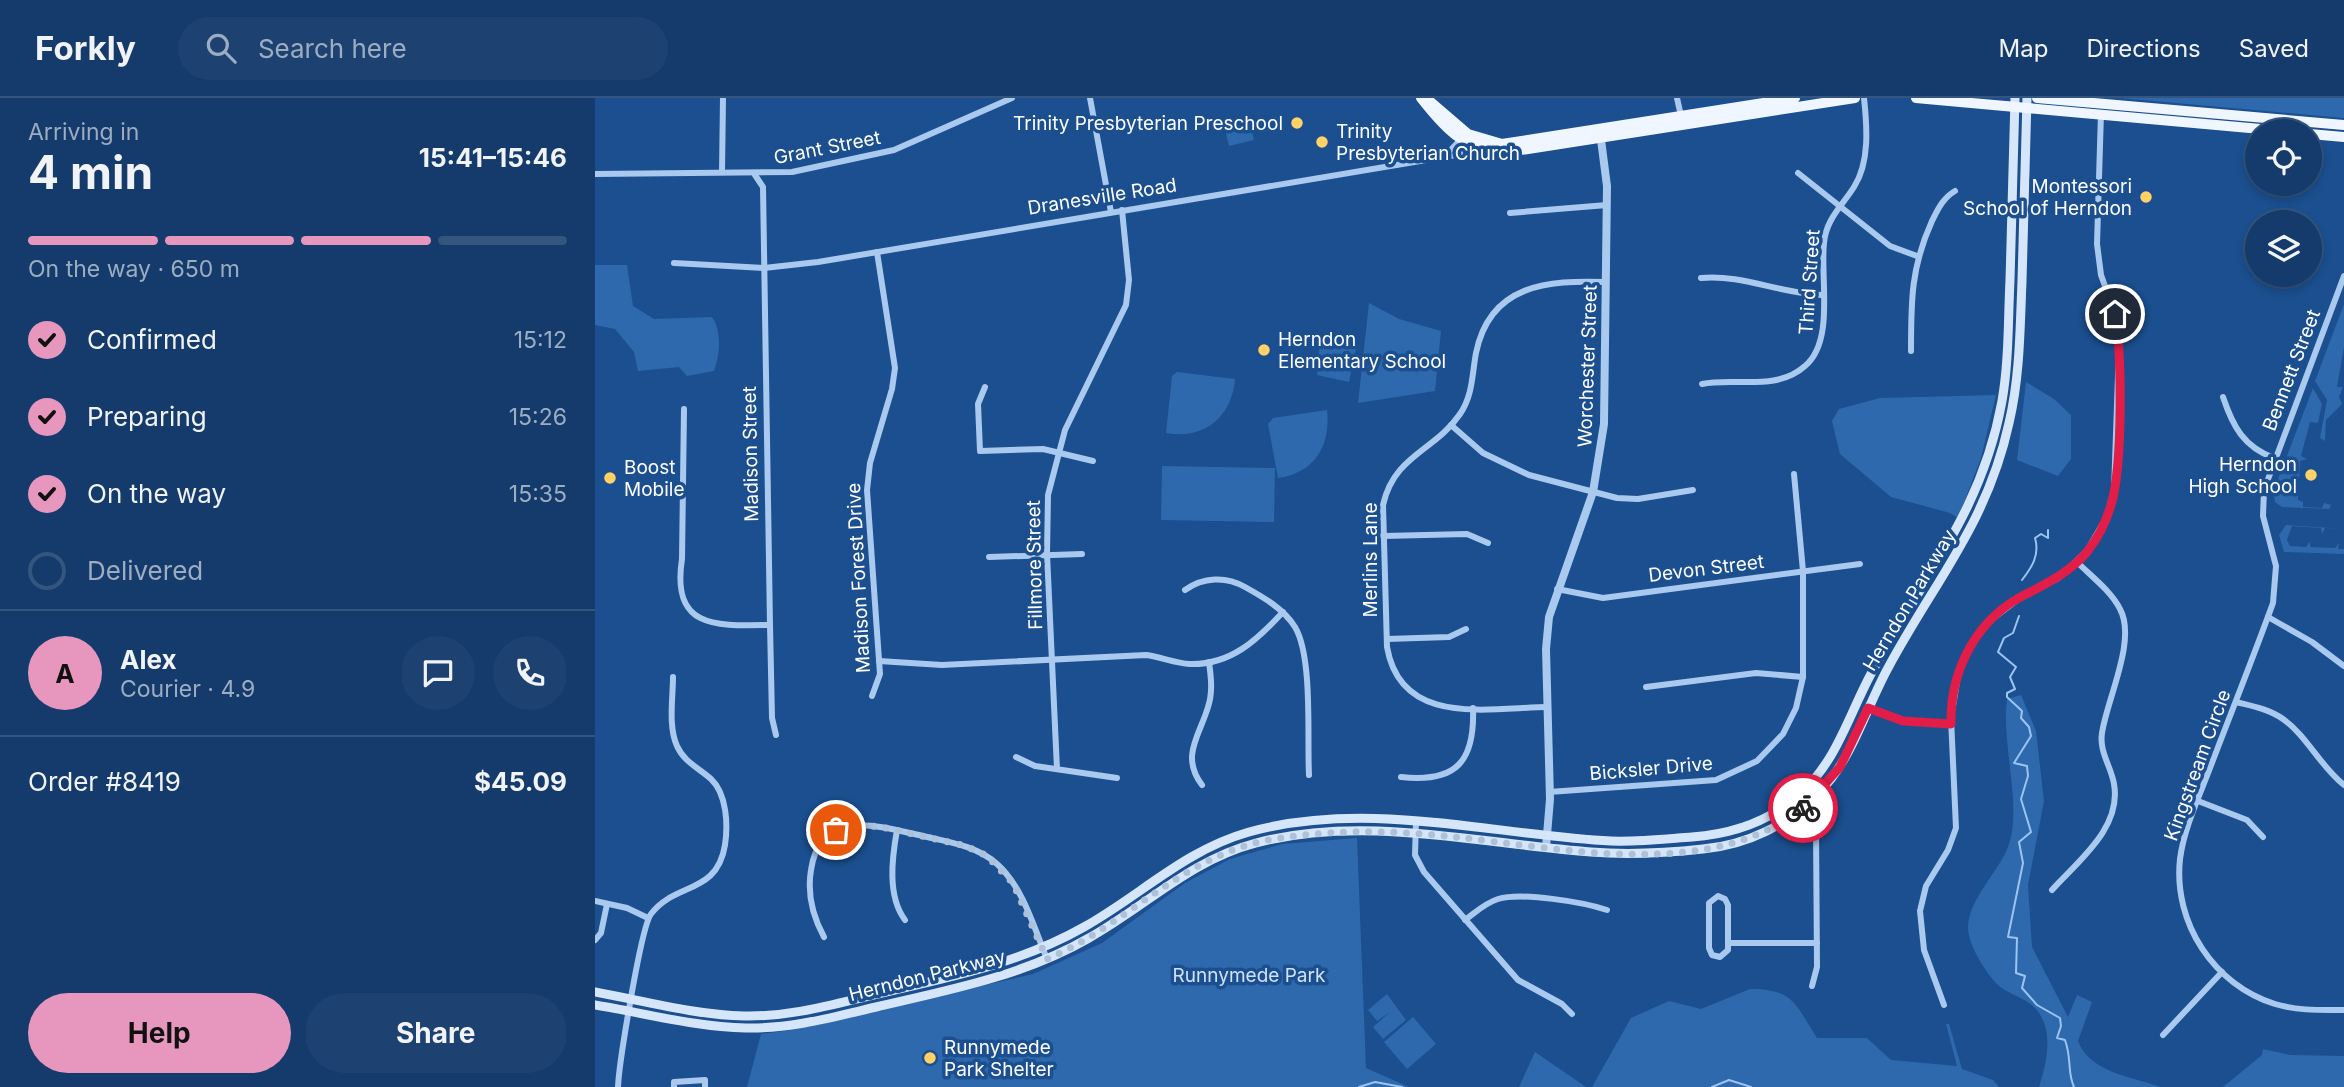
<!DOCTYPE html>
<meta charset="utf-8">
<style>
:root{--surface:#143b6b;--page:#1d4271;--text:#f1f3f6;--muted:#9dadc1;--line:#33557e;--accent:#e797bd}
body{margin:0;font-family:Inter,sans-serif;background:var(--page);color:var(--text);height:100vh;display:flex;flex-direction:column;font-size:26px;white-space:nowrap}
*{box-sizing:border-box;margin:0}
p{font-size:23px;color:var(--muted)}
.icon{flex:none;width:38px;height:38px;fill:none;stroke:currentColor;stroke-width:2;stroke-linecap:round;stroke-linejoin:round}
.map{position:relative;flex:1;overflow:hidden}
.details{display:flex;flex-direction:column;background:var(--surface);width:595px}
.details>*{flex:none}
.tools{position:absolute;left:1650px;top:21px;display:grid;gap:14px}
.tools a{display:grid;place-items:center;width:77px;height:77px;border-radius:50%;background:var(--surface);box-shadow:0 4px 10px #0003,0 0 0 2px var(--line);font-size:35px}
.pin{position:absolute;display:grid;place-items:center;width:60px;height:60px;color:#fff;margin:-30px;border:4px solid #fff;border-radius:50%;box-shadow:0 2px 7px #0007}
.courier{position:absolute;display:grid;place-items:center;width:70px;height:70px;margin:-35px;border:5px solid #e11d48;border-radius:50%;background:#fff;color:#222;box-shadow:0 2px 9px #0007}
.summary em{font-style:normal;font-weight:700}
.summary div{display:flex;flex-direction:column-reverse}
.summary{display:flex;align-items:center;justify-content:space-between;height:119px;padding:0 28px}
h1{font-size:46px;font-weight:700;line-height:52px}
.bar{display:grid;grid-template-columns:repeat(4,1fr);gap:10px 7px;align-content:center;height:84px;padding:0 28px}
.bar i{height:9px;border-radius:5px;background:var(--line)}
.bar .current{background:var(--accent)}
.bar p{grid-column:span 4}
.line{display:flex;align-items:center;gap:18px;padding:0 28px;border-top:2px solid var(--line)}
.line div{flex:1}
.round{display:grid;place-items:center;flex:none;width:74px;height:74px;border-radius:37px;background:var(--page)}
ol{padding:0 28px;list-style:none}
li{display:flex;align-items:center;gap:21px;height:77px}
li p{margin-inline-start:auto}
li .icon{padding:7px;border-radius:50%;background:var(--accent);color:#111;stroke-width:4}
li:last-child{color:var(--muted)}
li i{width:38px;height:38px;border:4px solid var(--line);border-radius:50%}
.primary-button{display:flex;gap:14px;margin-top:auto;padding:14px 28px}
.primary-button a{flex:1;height:80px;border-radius:42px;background:var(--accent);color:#111;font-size:28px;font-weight:700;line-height:80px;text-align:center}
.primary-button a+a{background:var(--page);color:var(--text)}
header{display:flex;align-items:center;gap:42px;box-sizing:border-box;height:98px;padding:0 35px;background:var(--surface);border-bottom:2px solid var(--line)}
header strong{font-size:33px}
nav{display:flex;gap:38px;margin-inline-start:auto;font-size:24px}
.search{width:490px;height:63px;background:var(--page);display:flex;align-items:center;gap:18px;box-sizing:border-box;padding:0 24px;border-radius:38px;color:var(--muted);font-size:26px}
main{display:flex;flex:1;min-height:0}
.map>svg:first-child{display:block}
.green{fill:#2e69ad}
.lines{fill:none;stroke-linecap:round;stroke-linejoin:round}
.stream{stroke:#9cc4f0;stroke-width:2}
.minor{stroke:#a9c9ee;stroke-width:6}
.tertiary{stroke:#a9c9ee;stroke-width:8}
.secondary{stroke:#d6e6fa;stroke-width:9}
.primary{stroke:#f0f6ff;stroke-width:10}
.done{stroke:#afc1d8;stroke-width:7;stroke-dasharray:0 12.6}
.route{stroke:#e11d48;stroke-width:9}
.poi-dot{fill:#ffd166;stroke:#1b4f8f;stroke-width:2.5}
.labels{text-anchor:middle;stroke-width:7;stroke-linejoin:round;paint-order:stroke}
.poi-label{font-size:19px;fill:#fff;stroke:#1b4f8f;text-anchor:start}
.street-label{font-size:19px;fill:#fff;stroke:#1b4f8f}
.park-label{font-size:19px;fill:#cfe3fa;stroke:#1b4f8f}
</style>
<header>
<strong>Forkly</strong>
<div class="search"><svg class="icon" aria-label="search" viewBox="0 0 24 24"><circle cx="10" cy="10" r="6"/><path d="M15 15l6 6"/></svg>Search here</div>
<nav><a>Map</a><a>Directions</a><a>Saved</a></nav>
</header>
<main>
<section class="details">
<div class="summary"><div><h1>4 min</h1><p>Arriving in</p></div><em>15:41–15:46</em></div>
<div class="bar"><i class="current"></i><i class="current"></i><i class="current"></i><i></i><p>On the way · 650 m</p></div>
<ol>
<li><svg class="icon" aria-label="check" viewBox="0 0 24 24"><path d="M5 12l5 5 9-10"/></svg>Confirmed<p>15:12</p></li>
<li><svg class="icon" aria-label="check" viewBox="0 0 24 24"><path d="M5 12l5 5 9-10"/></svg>Preparing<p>15:26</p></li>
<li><svg class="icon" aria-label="check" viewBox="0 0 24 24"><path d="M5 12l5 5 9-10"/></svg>On the way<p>15:35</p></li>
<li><i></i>Delivered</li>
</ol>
<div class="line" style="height:126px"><b class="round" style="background:var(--accent);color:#111">A</b><div><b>Alex</b><p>Courier · 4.9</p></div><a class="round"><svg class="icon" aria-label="chat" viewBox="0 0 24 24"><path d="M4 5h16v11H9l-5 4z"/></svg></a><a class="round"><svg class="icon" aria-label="phone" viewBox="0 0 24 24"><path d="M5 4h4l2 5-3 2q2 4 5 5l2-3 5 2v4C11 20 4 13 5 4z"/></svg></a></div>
<div class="line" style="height:91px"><div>Order #8419</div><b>$45.09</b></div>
<div class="primary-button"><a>Help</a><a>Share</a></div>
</section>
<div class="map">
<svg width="1749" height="989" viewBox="0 0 1749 989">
<rect width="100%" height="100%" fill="#1b4f8f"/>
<g class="green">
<polygon points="1525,0 1749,0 1749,20"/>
<polygon points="653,17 659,42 634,48 628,23"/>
<path d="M0,167H32L38,208L59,221L117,219C127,233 125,257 119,273L92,278L84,269L43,273L39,254L20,231L0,227Z"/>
<polygon points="774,205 804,221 846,233 840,293 763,305"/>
<polygon points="1749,206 1749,249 1742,289 1748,289 1744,299 1747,306 1731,322 1730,343 1725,340 1732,302 1720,283"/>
<polygon points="725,242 762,246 754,284 722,277"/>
<path d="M582,274L640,281C637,319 609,342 571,335L577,278Z"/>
<polygon points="1431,284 1459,301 1476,317 1476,361 1463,378 1422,362"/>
<polygon points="1718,290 1727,306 1723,325 1715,324 1706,358 1712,361 1705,363 1703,402 1708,404 1708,409 1727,410 1729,405 1736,407 1734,411 1687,409 1680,404 1678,394"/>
<polygon points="1401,297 1386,360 1363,420 1355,415 1296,399 1245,356 1237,323 1244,311 1285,300"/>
<path d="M732,312C736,347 720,375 683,380L673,326L678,320Z"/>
<polygon points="567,368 680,370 679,424 566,422"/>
<polygon points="1691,427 1749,431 1730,430 1727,436 1726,430 1697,428 1692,442 1695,448 1711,449 1714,444 1716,449 1740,450 1744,445 1743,451 1749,451 1749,456 1689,454 1684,437"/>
<path d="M1426,597L1441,633L1449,703L1433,787L1437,849L1473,919L1482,897L1497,904L1483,943C1495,975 1538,979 1566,989H1444C1452,964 1460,930 1439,909C1429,899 1412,896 1402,886C1392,876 1379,855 1375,841C1364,810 1403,776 1413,749C1428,709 1406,647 1412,601Z"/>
<polygon points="762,740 771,970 814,989 152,989 166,936 197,932 438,876 507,845 590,785 635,761 687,746"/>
<path d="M1155,891C1199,891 1200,906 1222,940H1272L1296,962L1362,968L1351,926H1354L1367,971L1398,982L1404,989H997L1036,920L1074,903L1106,911Z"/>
<polygon points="792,896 811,922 788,941 778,929 795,914 782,923 773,912"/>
<polygon points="818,919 841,946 812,971 789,944"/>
<polygon points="1668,951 1695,957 1749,958 1749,989 1628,989 1667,957"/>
<polygon points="940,954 991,989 924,989"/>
</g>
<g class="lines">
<g class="stream">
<path d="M1427,482C1437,469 1445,457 1440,440L1446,436L1453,440V432"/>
<path d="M1424,518L1418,535L1409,540L1403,554L1421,569L1415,579L1420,591L1412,595V599L1427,613L1426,620L1434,629L1436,638L1419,665L1432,668L1433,678L1426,701L1436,734L1424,744L1428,765L1413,839L1422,840L1421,875L1430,878L1427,890L1442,907L1465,920L1466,928L1462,940L1470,942C1477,961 1472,974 1479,989"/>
<polyline points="764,989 780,984 807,989"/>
<polyline points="1117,989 1134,982 1156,989"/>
</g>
<g class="minor">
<polyline points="495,0 516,114"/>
<polyline points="1082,0 1086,18"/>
<polyline points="851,57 867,40"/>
<polyline points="127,74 128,0"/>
<polyline points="1203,75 1295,148 1322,158"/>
<polyline points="0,76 197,74 299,52 417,0"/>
<polyline points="160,77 168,89 175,527 177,620 181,637"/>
<polyline points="915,115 1012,107"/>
<polyline points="79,165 169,170 223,164 861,57 869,53 873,41"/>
<path d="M1749,178L1669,392L1668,418L1681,468L1678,505C1658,560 1636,615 1615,670C1604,699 1589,730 1585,761C1578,825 1619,887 1680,906C1703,913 1726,912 1749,912"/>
<path d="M1106,180C1147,176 1186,196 1228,197"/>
<path d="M1316,253C1316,203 1316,169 1337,123C1343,111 1348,100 1360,93"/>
<path d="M1107,286C1140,279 1181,294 1210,268C1240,243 1225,180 1229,145C1231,121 1247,108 1259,89C1275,64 1272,28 1269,0"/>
<polyline points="390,289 383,306 385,353 448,351 498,363"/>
<path d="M1628,299C1638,329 1649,349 1679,360"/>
<path d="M89,311L87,461C76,531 121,528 175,527"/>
<polyline points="856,327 888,355 934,377 1022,400 1043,401 1098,392"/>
<polyline points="788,438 872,436 893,445"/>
<polyline points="394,459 487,456"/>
<polyline points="962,491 1008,500 1265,466"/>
<path d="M590,492C608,479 631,478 650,489C668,499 689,511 700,529C718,559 712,640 714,677"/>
<polyline points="1673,519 1717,544 1749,568"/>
<polyline points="792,541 854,539 871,531"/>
<path d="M284,563L347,567L551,557C566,559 580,565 595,566C636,567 662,542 688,514"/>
<polyline points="1051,589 1161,575 1208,579"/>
<polyline points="277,598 285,576 272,392 275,365 297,291 300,270 282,154"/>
<path d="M1641,604C1657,608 1674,611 1688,621C1712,638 1725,668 1749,687"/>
<path d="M952,609C892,610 806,629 792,549L788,407C799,357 840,353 865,316C878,297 877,276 881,255C895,186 953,182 1011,184"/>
<polyline points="1273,610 1308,623 1356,626"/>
<polyline points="421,659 440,668 522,680"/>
<polyline points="462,671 452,456 453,397 470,332 531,207 534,182 527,112"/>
<path d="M806,679C861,685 880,664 878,610"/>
<path d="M607,687C585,658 605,637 613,609C618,594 616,579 614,564"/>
<polyline points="954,694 1121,682 1162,663 1188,636 1201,610 1208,579 1208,473 1199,376"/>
<polyline points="1204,697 1217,715 1221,729 1222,869 1217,888"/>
<polyline points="1603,703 1652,722 1668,739"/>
<polyline points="821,723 820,757 829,774 923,882 967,906 977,916"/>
<path d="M302,732C297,760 292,798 310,822"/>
<path d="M1457,792C1483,763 1527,730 1519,686C1516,668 1504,654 1507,635C1512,601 1542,542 1525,511C1516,493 1496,478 1482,464"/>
<polygon points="1123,798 1130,801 1133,807 1133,852 1125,859 1117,857 1114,850 1114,805"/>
<polyline points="0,803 32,810 53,820"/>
<path d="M870,822C881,814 890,805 903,801C927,794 988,804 1012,812"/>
<path d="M229,839C218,819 212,796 216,772C225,709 284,728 328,738C354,744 382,748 402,766C428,789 439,830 452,861"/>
<polyline points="0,842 6,835 12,806"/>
<polyline points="1133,845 1222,845"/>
<polyline points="1349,907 1329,852 1325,813 1331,788 1353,752 1361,730 1356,620 1364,572 1376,546 1397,521 1422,502 1463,480 1492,453 1511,420 1519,393 1524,249 1520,216 1506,177 1502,146 1506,15"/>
<polyline points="1568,937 1627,874"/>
<path d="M23,989C24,966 46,829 56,816C80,784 122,797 130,747C133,727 132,696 116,681C104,670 89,664 82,648C73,628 78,600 78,579"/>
<polyline points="79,989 79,984 110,982 110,989"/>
</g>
<polyline class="tertiary" points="951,749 955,701 951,551 954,519 998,394 1009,326 1012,88 1005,34"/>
<g class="secondary">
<path d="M0,894C49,903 100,917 149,918C194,919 236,907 278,897C351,880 424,866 489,829C546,797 590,752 654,734C773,701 897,737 1016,743C1043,744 1070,741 1097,739C1138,736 1176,723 1206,695C1243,661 1254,616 1277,574C1328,479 1387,414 1407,303C1414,263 1413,222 1415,182C1417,121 1418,61 1420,0"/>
<path d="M0,907C49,915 101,929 151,930C196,931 238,919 281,909C354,892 428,878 494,840C551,808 596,762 661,745C768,716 887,746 996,754C1033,757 1071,755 1108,751C1152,747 1193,727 1224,695C1258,660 1270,612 1293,570C1339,484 1392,426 1414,325C1425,279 1425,231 1427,183C1429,122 1430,61 1432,0"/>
</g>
<g class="primary">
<path d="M826,0C852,33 865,47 907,55L1260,0"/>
<polyline points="831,0 873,36 907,46 1200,0"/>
<polyline points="1321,0 1688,33"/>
<polyline points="1442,0 1749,27"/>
<polyline points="1715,36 1749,39"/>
</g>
</g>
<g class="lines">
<path class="done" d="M241,732L282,728L371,748L392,758L418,785L452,861C530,828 589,757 674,742C735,731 798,732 859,739C969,750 1113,784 1208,710"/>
<path class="route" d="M1208,710L1245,669L1273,610L1308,623L1356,626C1355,576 1378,527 1422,501C1448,487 1472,477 1492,454C1503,440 1511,424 1516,407C1528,368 1527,257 1520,216"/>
</g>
<g class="poi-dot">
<circle cx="702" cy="25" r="7"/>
<circle cx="727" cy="44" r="7"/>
<circle cx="1551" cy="99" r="7"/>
<circle cx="669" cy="252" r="7"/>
<circle cx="1716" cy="377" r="7"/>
<circle cx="15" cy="380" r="7"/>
<circle cx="335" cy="960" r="7"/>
</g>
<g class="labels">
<g class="poi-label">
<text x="688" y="32" text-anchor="end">Trinity Presbyterian Preschool</text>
<text x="741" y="40">Trinity<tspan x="741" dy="22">Presbyterian Church</tspan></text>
<text x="1537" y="95" text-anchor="end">Montessori<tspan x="1537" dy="22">School of Herndon</tspan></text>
<text x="683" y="248">Herndon<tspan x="683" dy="22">Elementary School</tspan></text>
<text x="1702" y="373" text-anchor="end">Herndon<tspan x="1702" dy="22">High School</tspan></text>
<text x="29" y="376">Boost<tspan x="29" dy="22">Mobile</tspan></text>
<text x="349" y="956">Runnymede<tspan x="349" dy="22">Park Shelter</tspan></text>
</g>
<g class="street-label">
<text transform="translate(232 49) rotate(-11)" y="7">Grant Street</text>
<text transform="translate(507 98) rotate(-9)" y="7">Dranesville Road</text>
<text transform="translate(1214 184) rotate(-86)" y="7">Third Street</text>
<text transform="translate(992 268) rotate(-88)" y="7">Worchester Street</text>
<text transform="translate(1696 272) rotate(-69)" y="7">Bennett Street</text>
<text transform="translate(155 356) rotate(-91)" y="7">Madison Street</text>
<text transform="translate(775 462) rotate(-90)" y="7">Merlins Lane</text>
<text transform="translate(439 467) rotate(-91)" y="7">Fillmore Street</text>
<text transform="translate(1111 470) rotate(-7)" y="7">Devon Street</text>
<text transform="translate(263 480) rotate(-93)" y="7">Madison Forest Drive</text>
<text transform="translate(1314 502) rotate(-59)" y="7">Herndon Parkway</text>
<text transform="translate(1602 667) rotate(-70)" y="7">Kingstream Circle</text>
<text transform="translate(1056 670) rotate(-5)" y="7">Bicksler Drive</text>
<text transform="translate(332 877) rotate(-14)" y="7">Herndon Parkway</text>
</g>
<g class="park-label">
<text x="654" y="884">Runnymede Park</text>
</g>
</g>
</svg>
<div class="tools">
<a><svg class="icon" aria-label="locate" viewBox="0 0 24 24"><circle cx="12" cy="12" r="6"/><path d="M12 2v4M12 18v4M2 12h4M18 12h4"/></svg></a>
<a><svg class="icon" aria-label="layers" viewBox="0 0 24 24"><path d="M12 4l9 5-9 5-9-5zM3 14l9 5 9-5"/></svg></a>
</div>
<div class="pin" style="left:241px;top:732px;background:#ea580c"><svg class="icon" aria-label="bag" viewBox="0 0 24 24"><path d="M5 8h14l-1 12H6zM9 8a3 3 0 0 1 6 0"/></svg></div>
<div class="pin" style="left:1520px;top:216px;background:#1f2937"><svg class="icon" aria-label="home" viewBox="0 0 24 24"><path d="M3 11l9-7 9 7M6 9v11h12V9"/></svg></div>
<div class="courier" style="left:1208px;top:710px"><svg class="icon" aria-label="bike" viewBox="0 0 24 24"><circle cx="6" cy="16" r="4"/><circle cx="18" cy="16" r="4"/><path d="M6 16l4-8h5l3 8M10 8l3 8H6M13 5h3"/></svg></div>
</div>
</main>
